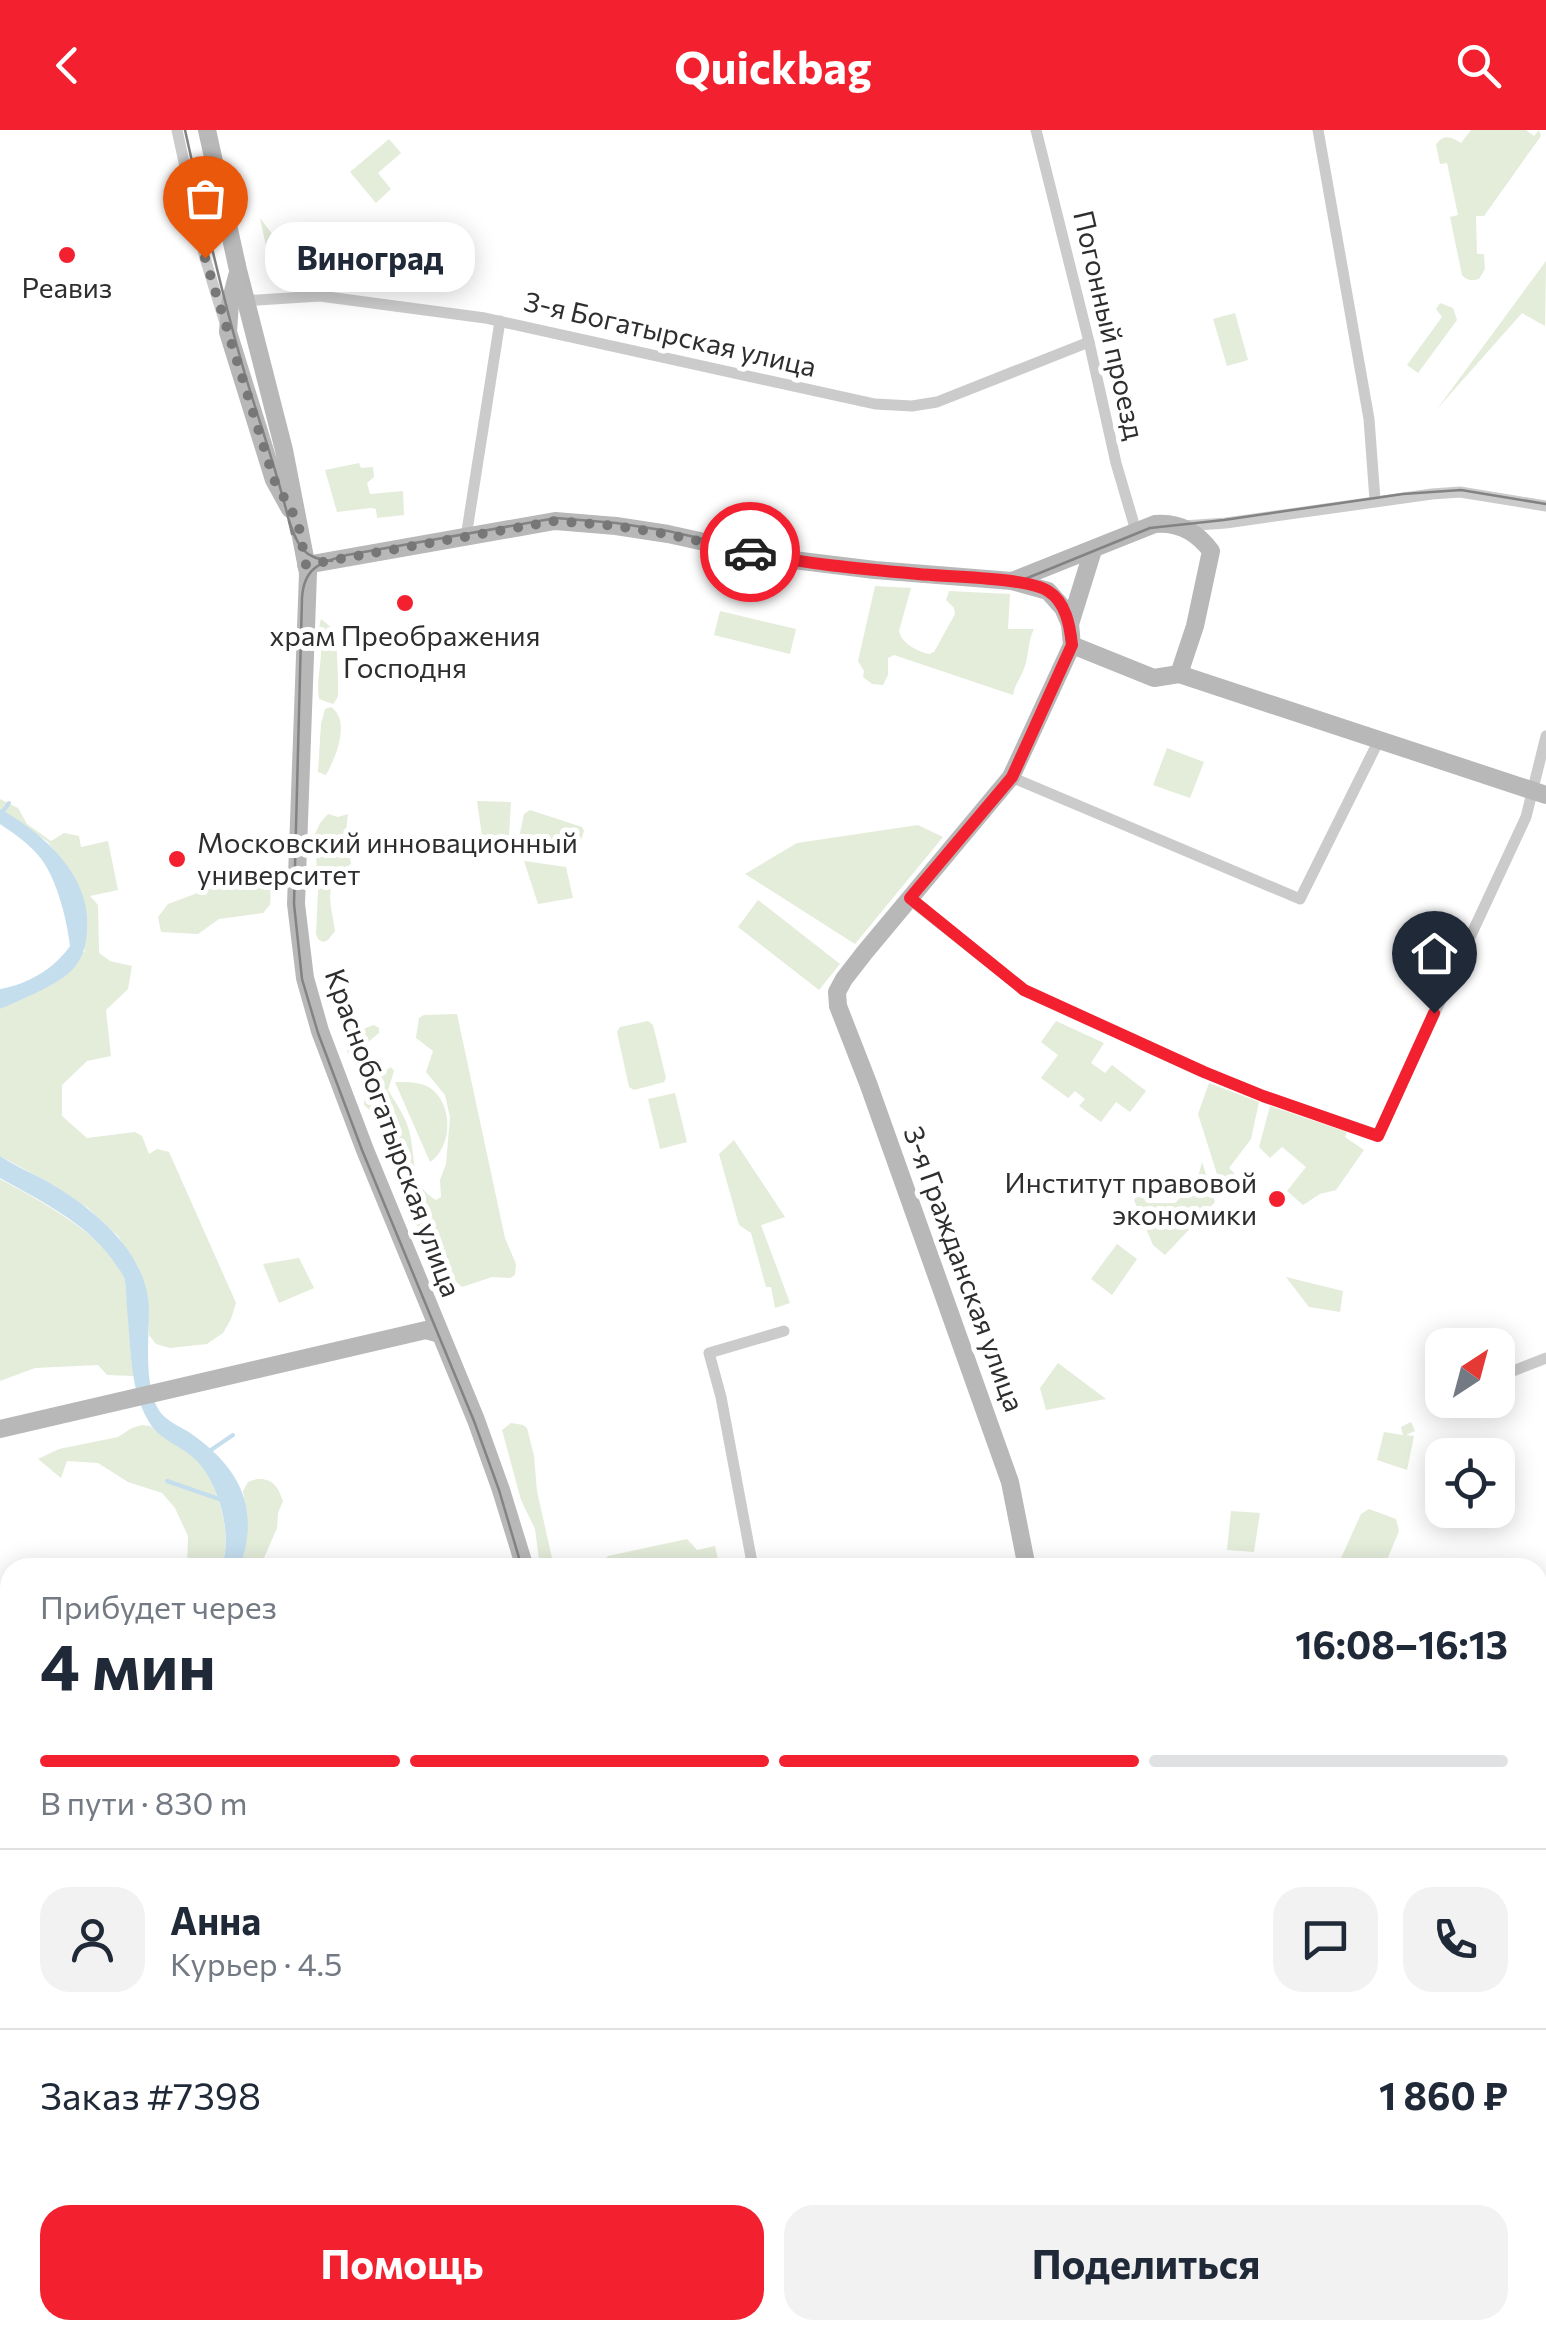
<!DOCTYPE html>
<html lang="ru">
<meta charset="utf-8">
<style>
:root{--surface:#fff;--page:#f2f2f3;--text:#1f2937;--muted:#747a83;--line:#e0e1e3;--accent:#f32130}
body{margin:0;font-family:Commissioner,sans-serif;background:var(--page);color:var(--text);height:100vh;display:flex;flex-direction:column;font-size:38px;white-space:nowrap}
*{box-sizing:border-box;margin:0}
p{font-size:32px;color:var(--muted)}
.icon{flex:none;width:55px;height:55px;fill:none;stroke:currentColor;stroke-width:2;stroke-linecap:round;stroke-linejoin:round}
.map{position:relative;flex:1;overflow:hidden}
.details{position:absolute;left:0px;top:1428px;width:1548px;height:782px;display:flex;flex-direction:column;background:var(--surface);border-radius:30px 30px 0 0;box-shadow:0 5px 25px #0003}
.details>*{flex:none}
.needle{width:65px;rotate:36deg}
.buttons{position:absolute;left:1425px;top:1198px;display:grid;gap:20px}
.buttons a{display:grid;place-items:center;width:90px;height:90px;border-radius:20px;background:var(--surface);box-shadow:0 5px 25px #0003;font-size:50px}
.pin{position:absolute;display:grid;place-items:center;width:85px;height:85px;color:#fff;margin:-102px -42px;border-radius:50% 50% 50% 0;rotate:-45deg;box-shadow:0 0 10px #0007}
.pin .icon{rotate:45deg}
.courier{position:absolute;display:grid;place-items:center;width:100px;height:100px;margin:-50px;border:8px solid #f32130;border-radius:50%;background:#fff;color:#222;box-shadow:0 2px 12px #0007}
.bubble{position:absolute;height:70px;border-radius:30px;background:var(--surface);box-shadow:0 5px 25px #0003;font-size:32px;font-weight:700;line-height:70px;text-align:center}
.overview em{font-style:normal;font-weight:700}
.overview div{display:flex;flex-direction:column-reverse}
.overview{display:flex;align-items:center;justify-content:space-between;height:170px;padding:0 40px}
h1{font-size:65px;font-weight:700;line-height:75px}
.bar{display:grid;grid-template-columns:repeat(4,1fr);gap:15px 10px;align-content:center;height:120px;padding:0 40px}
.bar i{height:12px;border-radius:8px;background:var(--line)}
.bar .selected{background:var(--accent)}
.bar p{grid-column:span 4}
.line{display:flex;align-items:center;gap:25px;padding:0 40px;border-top:2px solid var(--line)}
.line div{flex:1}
.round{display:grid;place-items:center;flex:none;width:105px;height:105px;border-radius:30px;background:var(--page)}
.primary-button{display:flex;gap:20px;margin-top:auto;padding:20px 40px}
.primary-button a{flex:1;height:115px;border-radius:30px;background:var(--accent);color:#fff;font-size:40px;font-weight:700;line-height:115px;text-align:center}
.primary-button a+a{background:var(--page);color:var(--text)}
header{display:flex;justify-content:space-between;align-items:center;height:130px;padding:0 40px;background:var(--accent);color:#fff;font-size:45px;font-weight:700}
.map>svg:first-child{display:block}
.green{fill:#e4ecda}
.water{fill:#c4deee}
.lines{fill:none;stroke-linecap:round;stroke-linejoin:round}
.stream{stroke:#c4deee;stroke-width:4}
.street{stroke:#cbcbcb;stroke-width:11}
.secondary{stroke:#b8b8b8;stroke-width:18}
.tram{stroke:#838383;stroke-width:2.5}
.done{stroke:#777;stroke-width:10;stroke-dasharray:0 18}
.route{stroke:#f32130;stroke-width:12}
.poi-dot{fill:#f32130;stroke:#fff;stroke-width:4}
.labels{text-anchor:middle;stroke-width:10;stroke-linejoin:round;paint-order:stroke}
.poi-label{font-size:28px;fill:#2e2e2e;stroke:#fff}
.street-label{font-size:28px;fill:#2e2e2e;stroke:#fff}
</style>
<header><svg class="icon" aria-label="back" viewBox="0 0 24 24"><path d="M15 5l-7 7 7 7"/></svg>Quickbag<svg class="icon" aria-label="search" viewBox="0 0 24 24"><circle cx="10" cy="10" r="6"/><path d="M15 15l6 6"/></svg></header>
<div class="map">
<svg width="1546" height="2209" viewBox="0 0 1546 2209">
<rect width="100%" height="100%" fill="#fff"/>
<g class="green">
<path d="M1471,0H1526L1534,6L1539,0L1541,6L1484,86H1476L1477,124H1484L1485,139L1479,149C1473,151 1467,151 1462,145L1450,87L1458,85L1447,33L1440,34L1436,15C1443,3 1452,7 1461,13Z"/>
<polygon points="389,9 401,23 378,43 391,59 376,73 350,42"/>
<polygon points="260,88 294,133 309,143 307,152 274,153"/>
<polygon points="1546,131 1545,196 1522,183 1437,279"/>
<polygon points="1440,173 1453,178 1457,190 1418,243 1407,235 1442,187 1436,179"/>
<polygon points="1235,183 1248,230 1227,236 1213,189"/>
<polygon points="359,333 361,338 373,337 374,347 367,353 370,364 403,361 404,385 377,388 376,379 371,378 337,382 325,340"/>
<path d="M875,456L911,458L899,501C902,514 917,521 929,524L934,522L955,484L954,478L946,470L949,461L1010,464L1008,499H1034C1027,513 1029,529 1023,541C1019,551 1015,554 1013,565L894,525L888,528V545L883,555L872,554L863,547L864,541L858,531Z"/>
<polygon points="720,481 796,499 790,524 714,505"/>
<path d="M321,489L337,502L339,510L336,512C337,518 339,563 338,566C337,569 335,571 333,574L319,569C316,550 322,533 321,515C320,504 318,499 321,489Z"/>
<path d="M331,577C351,591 336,627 326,645L318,642L321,594L325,579Z"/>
<polygon points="1167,618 1204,632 1190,668 1153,655"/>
<polygon points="0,669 18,678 27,694 51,711 64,703 79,706 81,717 108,711 118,760 90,766 98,775 99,823 110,831 132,836 128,859 106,880 111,926 87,931 62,955 62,986 87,1008 135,1002 142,1006 149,1024 157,1019 169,1022 236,1173 231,1189 223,1203 207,1214 170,1218 156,1214 149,1205 148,1169 138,1137 118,1106 88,1078 46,1051 0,1026 0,879 20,868 85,821 58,726 48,712 0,679"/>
<polygon points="477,671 511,672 509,705 482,706"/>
<polygon points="530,680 582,697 584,701 577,721 570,725 519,708 524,684"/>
<path d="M328,684L338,687L348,684L346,702L351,734C321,753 331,771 335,801L328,810L323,812L318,809L316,804L318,762L315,704L320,693Z"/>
<polygon points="918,695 943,707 855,814 745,744 797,713"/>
<polygon points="524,731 566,737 573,768 538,774"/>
<polygon points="272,737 270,775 263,783 219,789 198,804 161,802 158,787 168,774 203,761 221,756 245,754 259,742"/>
<polygon points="758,770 840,834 819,860 738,797"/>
<path d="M457,884L505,1108L516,1134L515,1145L510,1148L492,1147L462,1157L430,1128L409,1075L400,1062L398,1051L384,1017L393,1022L397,1018L394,1001L364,975L367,947C354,934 344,925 346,905L374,895L379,898V903L367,913C366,926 368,939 382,943L391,937L394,941L388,960C395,972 404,984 408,997C417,1024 408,1054 436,1070L441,1067L440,1050L446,1034L450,987L445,965L426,942L433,921L416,908L419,888L424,885Z"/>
<polygon points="648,891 653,895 666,948 664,952 634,960 629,957 617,902 620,897"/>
<polygon points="1056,891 1104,913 1091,933 1105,943 1112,935 1146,961 1130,982 1116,972 1101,992 1079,976 1085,969 1075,961 1068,968 1041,948 1058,925 1041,912"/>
<path d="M395,952C408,952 423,951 434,961C453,979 452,1017 430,1032Z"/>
<polygon points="1209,953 1259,972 1251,1009 1229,1038 1238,1047 1223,1063 1198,984"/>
<polygon points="675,963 687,1012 660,1019 648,969"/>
<polygon points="1270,976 1347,1002 1345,1007 1364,1020 1336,1060 1320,1064 1303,1075 1287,1061 1306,1037 1282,1017 1270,1028 1259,1017"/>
<polygon points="734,1010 785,1087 761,1095 790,1173 775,1178 771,1157 766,1157 751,1103 739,1095 719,1024"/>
<polygon points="1202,1032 1215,1072 1165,1125 1153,1115 1134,1070 1138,1064 1154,1073 1175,1073 1197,1051"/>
<path d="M0,1049C35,1068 116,1110 125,1152C131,1183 127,1216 134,1246L107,1245L98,1235L35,1238L0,1251Z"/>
<polygon points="1117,1114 1137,1129 1112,1165 1091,1149"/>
<polygon points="299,1128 314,1158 279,1173 263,1134"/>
<polygon points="1286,1147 1343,1161 1340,1182 1309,1177"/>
<polygon points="1058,1233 1106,1269 1046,1280 1040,1258"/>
<polygon points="1411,1292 1415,1301 1406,1305 1414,1306 1407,1340 1377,1330 1384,1302 1403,1305 1401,1297"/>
<polygon points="511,1293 523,1295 527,1298 534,1326 537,1361 554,1437 540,1437 535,1399 521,1370 502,1300"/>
<path d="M142,1295L150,1296C164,1308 181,1316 195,1328C218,1350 234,1408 221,1437H187L188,1406L175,1378L162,1363L128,1352L98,1333L67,1331L61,1348L38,1329L59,1319L118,1307L132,1298Z"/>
<path d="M257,1349C273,1348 278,1357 283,1371L278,1383L277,1398L260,1437L240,1438C249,1412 247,1387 243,1361L248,1352Z"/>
<polygon points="1369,1379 1396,1389 1399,1401 1384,1437 1337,1437 1361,1384"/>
<polygon points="1231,1381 1260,1383 1254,1422 1227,1420"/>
<polygon points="687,1409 697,1420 715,1416 718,1430 735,1431 737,1437 602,1437 601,1434 608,1426"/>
<polygon points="1189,2200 1340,2200 1342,2209 1191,2209"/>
</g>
<g class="water">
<path d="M0,679C43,703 92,746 87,800C86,817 83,829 70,842C55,856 20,870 0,879V859C28,854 54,839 70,816C67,789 56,745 38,725C27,712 13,703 0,694Z"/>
<path d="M0,1026C15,1036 32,1043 48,1052C93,1078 147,1121 149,1179C149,1208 144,1251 157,1277C165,1292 181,1296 193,1305C241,1339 260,1380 240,1437H221C234,1408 219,1353 196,1330C182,1316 158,1309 149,1292C129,1258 131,1216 127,1179C126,1170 127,1157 124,1148C122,1142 116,1135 112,1129C85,1092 39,1070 0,1048Z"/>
</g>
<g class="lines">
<g class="stream">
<polyline points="0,685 9,673"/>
<polyline points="208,1322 233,1305"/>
<polyline points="167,1351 219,1369"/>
</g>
<g class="street">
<polyline points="177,0 205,128 224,190"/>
<polyline points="1036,0 1089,212 1116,333 1136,401"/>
<polyline points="1318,0 1369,289 1375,370"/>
<polyline points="241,171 320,166 485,188 875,274 912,276 937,272 1089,212"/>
<polyline points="1183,396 1226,393 1432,364 1460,362 1546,376"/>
<polyline points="466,407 500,191"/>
<polyline points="1011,647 1300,769 1379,610"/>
<polyline points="909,769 1024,860 1203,942 1263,966 1378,1005 1526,687 1546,606"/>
<polyline points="1508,1243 1546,1228"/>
<polyline points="753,1438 721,1267 709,1223 784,1201"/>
<polyline points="1544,1849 1546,1864"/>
<polyline points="765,2200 765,2209"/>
<polyline points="1356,2200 1357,2209"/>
</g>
<g class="secondary">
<polyline points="207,0 238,140 284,320 308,443 296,774 305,848 320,901 365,1020 476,1290 501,1360 525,1438"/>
<polyline points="237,146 230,173 228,202 274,350 290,379"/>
<path d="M306,435L555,391L616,396L668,404L777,428L875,440L1012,451L1048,461L1063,478L1070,494L1072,515L1154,548L1179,544L1195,496L1211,421C1197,402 1179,392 1155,394L1012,451"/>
<polyline points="1070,494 1093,420"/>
<polyline points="1179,544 1546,665"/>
<polyline points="0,1299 426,1200 440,1204"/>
<polyline points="1027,1438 1010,1352 868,953 838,876 837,862 844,849 865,822 1011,647 1072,515"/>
<polyline points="1538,1535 1546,1533"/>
<polyline points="0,1922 10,1971"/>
<polyline points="0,2131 10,2123"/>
<polyline points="1174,2200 1176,2209"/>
<polyline points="434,2209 438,2200"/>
</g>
<g class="tram">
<path d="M185,0C203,81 221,161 244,241C260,295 280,348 292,404"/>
<path d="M289,391C298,416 303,429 332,431"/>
<path d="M522,1438L499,1360L474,1291L362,1020L318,903L302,849L294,774L302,468C304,437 320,433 347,425L556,388L616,393L668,401L778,426L888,439L1025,449L1150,398L1224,390L1403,364L1461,360L1546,374"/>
<polyline points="437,2209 440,2200"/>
</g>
</g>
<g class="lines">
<polyline class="done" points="205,128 274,350 298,392 306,435 555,391 616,396 666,404 750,422"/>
<path class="route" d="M750,422C805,434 862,439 918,444C947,447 1026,447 1048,461C1066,472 1070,496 1072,515L1012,647L910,768L1024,860L1204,942L1263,966L1378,1006L1434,883"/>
</g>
<g class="poi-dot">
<circle cx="67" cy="125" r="10"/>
<circle cx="405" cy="473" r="10"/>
<circle cx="177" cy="729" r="10"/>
<circle cx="1277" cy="1069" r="10"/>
</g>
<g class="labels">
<g class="poi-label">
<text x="67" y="168">Реавиз</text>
<text x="405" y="516">храм Преображения<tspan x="405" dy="32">Господня</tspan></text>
<text x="197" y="723" text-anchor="start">Московский инновационный<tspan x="197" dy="32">университет</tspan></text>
<text x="1257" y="1063" text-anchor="end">Институт правовой<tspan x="1257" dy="32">экономики</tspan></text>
</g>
<g class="street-label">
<text transform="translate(1109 195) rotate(77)" y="10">Погонный проезд</text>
<text transform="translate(670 204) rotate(13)" y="10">3-я Богатырская улица</text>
<text transform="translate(393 1003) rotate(70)" y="10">Краснобогатырская улица</text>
<text transform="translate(964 1139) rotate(70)" y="10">3-я Гражданская улица</text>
</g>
</g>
</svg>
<div class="buttons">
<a><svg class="needle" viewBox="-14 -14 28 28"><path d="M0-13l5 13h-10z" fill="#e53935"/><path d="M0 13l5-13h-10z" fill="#747a83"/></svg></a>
<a><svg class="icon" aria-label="locate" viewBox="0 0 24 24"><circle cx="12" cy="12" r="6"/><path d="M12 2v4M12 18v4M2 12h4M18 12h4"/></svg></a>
</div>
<div class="pin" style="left:205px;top:128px;background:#ea580c"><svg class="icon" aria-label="bag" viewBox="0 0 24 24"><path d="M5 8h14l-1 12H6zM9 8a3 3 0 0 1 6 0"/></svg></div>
<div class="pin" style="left:1434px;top:883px;background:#1f2937"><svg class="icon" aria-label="home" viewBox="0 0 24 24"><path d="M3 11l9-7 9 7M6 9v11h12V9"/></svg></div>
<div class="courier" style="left:750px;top:422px"><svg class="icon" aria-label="car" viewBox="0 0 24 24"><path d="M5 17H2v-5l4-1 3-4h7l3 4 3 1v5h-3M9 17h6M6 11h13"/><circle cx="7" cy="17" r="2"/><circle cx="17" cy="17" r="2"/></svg></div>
<div class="bubble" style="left:265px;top:92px;width:210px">Виноград</div>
<section class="details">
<div class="overview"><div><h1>4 мин</h1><p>Прибудет через</p></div><em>16:08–16:13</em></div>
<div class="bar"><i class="selected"></i><i class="selected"></i><i class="selected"></i><i></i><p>В пути · 830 m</p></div>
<div class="line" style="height:180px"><a class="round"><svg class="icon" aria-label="person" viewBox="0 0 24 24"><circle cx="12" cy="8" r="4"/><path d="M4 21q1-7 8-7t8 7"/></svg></a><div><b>Анна</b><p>Курьер · 4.5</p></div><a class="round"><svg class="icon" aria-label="chat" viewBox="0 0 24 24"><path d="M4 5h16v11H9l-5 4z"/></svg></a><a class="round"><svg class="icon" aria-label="phone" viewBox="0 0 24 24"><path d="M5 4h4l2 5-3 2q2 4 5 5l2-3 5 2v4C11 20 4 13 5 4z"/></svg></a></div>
<div class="line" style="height:130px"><div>Заказ #7398</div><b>1 860 ₽</b></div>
<div class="primary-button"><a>Помощь</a><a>Поделиться</a></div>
</section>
</div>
